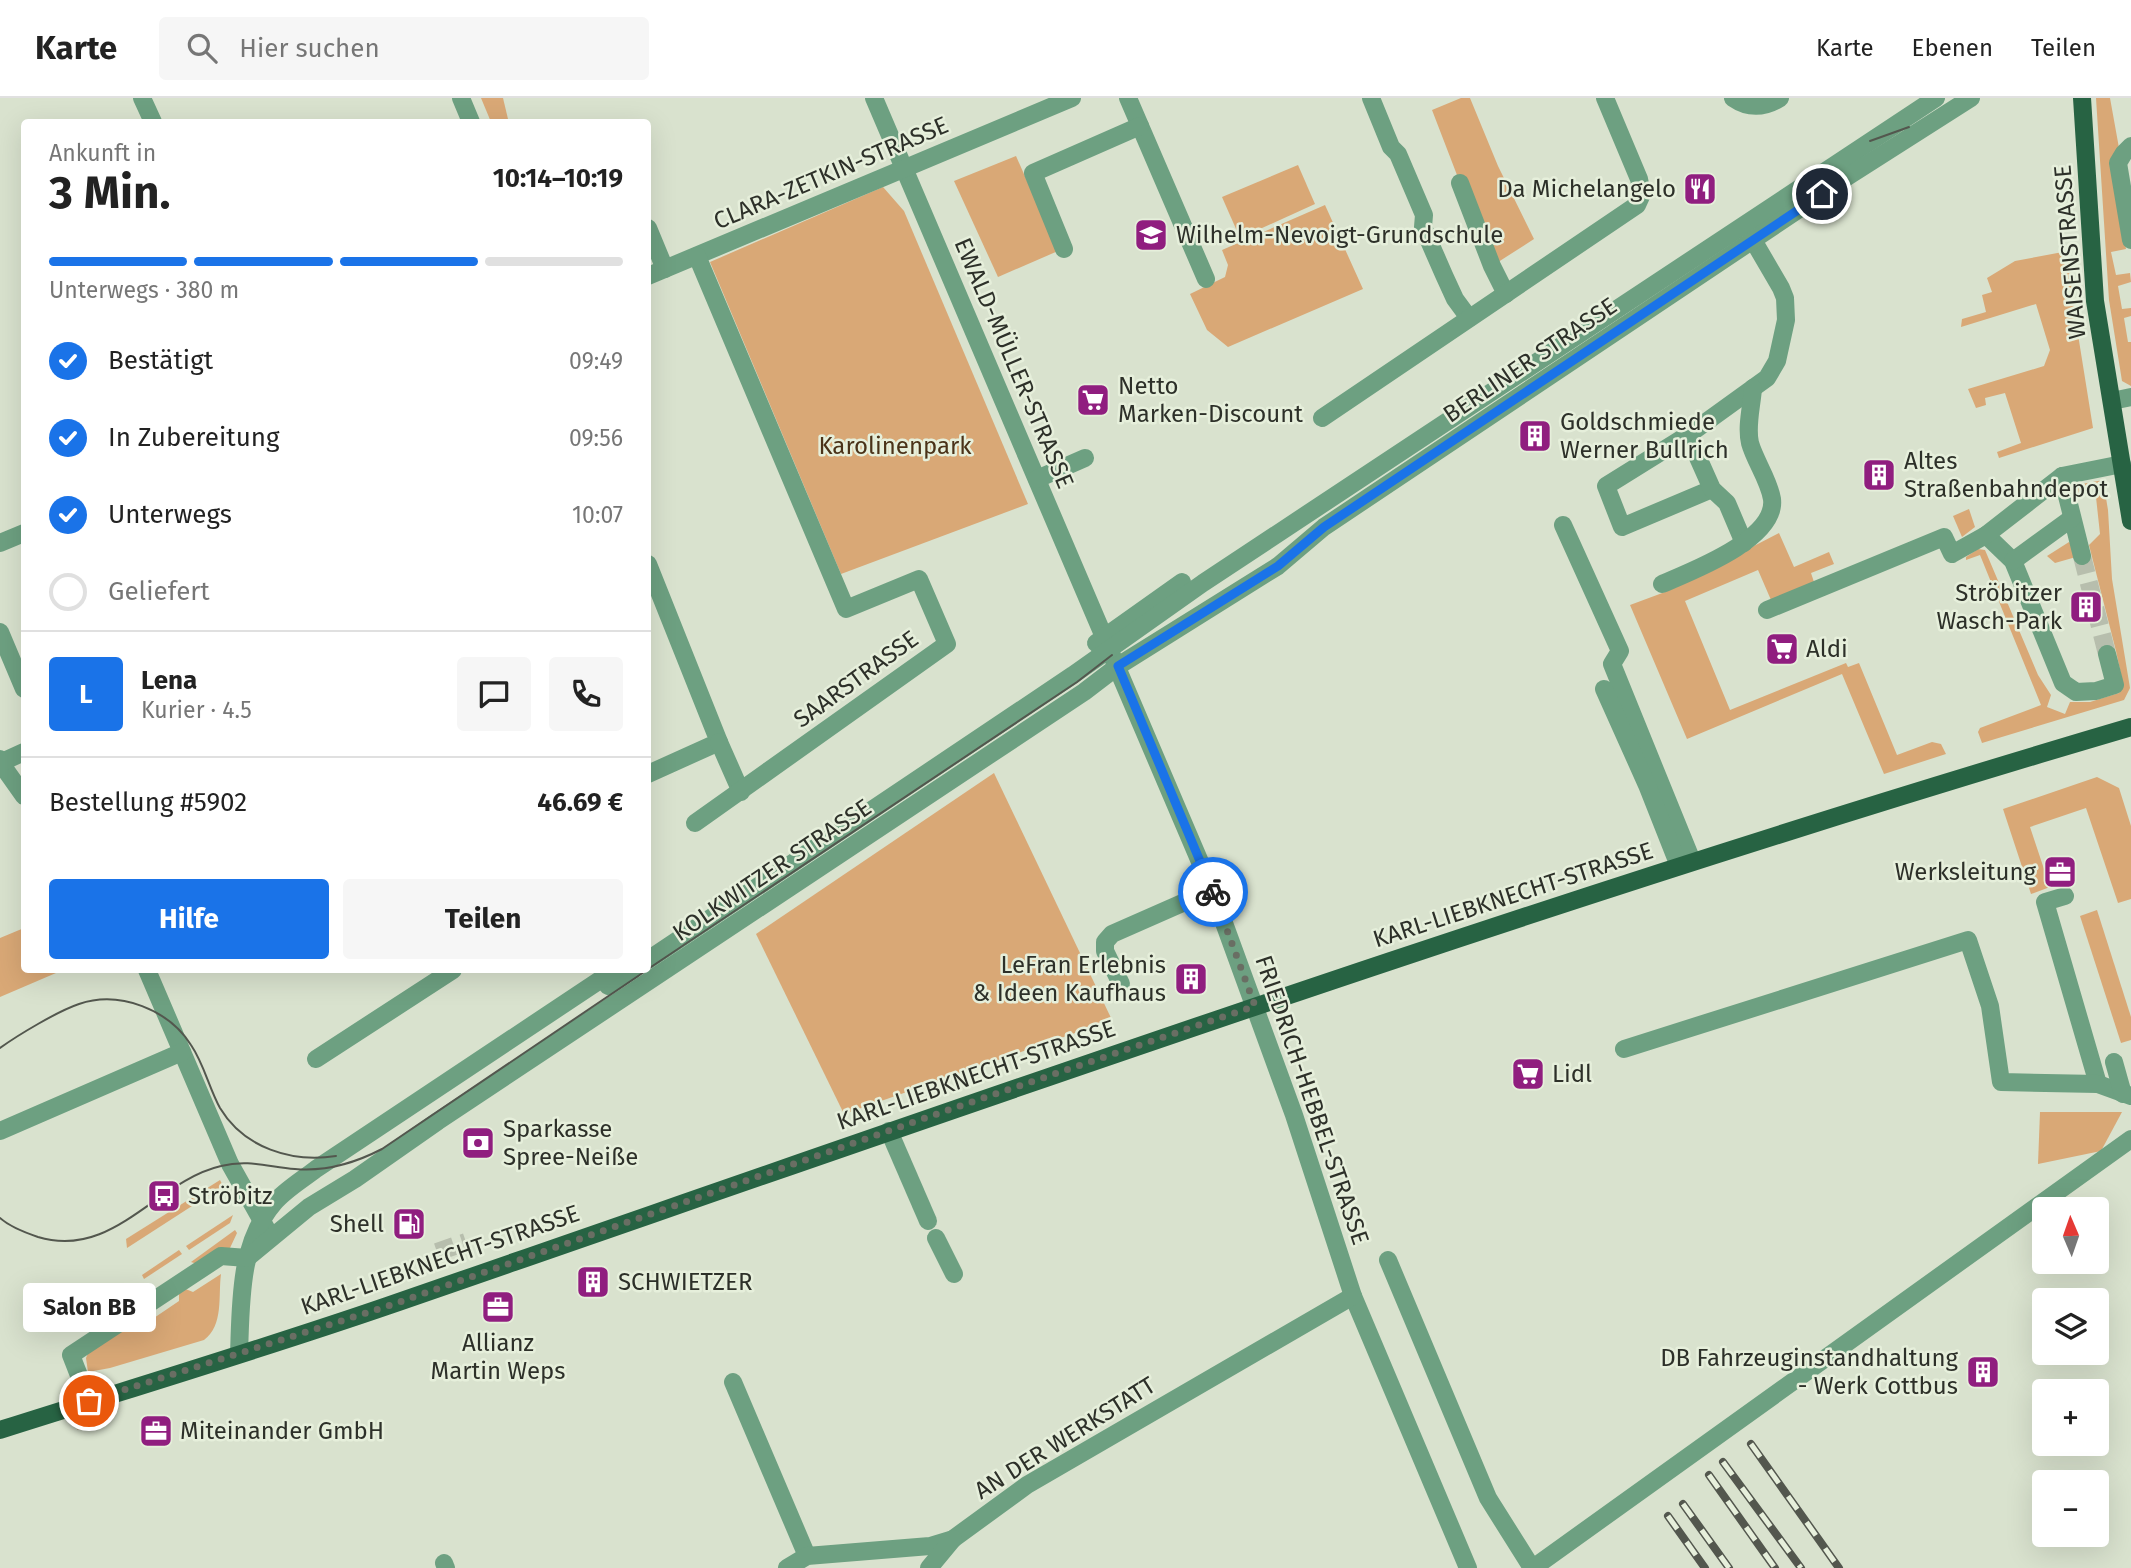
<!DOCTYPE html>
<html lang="de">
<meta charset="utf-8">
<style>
:root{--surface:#fff;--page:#f6f6f6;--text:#222;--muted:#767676;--line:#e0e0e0;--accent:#1a73e8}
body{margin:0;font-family:"Fira Sans",sans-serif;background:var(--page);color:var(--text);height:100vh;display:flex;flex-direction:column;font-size:26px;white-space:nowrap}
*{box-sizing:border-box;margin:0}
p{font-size:23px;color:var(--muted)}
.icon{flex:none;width:38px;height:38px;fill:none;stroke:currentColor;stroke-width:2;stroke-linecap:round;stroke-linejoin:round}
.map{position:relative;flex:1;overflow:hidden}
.sheet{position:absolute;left:21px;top:21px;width:630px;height:854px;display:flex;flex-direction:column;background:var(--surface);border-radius:7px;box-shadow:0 7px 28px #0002}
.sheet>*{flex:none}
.needle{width:46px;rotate:358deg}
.tools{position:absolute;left:2032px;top:1099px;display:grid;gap:14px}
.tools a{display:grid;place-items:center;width:77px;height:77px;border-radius:7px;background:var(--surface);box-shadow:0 7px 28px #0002;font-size:35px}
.pin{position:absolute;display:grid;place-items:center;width:60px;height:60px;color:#fff;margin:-30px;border:4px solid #fff;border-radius:50%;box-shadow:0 2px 7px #0007}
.courier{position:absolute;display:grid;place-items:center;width:70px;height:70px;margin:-35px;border:5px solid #1a73e8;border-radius:50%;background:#fff;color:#222;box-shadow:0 2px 9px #0007}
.bubble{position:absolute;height:49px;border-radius:7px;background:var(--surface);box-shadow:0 7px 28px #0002;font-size:23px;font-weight:700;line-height:49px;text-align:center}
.headline em{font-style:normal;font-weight:700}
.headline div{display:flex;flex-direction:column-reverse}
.headline{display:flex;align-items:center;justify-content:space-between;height:119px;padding:0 28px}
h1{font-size:46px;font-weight:700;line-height:52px}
.bar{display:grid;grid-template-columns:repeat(4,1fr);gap:10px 7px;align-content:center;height:84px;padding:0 28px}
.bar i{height:9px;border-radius:5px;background:var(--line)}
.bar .active{background:var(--accent)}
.bar p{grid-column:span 4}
.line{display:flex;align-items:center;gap:18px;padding:0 28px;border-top:2px solid var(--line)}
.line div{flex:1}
.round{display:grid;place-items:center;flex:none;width:74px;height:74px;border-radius:7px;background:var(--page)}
ol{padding:0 28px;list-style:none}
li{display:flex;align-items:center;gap:21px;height:77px}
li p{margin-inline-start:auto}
li .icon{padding:7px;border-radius:50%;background:var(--accent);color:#fff;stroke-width:4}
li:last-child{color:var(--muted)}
li i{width:38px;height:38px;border:4px solid var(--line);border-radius:50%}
.primary-button{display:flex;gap:14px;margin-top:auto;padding:14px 28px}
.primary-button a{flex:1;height:80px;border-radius:7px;background:var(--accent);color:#fff;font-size:28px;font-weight:700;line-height:80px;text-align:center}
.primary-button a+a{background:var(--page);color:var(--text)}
header{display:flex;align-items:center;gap:42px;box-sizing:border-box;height:98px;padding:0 35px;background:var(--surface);border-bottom:2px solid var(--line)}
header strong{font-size:33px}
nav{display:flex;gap:38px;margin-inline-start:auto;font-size:24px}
.search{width:490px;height:63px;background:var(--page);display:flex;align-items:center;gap:18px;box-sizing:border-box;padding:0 24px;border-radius:7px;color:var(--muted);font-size:26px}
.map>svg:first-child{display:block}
.green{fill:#d9a876}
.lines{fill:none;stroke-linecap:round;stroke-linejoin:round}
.minor-tunnel{stroke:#b7bead;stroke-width:18;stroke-dasharray:18 9;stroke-linecap:butt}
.minor{stroke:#6da081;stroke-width:18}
.major{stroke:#276343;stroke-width:18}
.tram{stroke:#53574e;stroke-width:2}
.rail-casing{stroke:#53574e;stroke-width:8}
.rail{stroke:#e6efdb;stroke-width:5;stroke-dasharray:16;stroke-linecap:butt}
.done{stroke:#696e63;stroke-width:7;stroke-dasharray:0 12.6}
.route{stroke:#1a73e8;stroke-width:9}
.labels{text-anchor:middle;stroke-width:5;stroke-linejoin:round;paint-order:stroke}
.street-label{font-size:24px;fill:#2d3029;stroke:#e6efdb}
.poi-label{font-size:24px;fill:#2d3029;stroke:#e6efdb;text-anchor:start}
.park-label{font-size:24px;fill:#4a3218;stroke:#e6efdb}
</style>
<header>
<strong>Karte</strong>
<div class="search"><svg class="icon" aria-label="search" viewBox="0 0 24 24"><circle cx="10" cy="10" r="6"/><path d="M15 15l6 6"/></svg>Hier suchen</div>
<nav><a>Karte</a><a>Ebenen</a><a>Teilen</a></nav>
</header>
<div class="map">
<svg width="2131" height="1470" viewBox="0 0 2131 1470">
<rect width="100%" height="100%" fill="#d9e2ce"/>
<g class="green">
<polygon points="481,0 503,0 508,21 499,24 491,24"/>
<polygon points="1461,0 1470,0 1498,68 1534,141 1492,168 1432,12"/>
<polygon points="2096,0 2110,0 2119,50 2113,82 2126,151 2111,154 2116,177 2130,175 2131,184 2118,188 2122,211 2131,210 2131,218 2124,220 2128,244 2131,244 2131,288 2122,283 2109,202"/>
<polygon points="1016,58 1058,153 998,179 954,83"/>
<polygon points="1298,67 1315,106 1240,140 1222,99"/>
<polygon points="883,89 904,113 1028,406 841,476 710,164"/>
<polygon points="1325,107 1363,191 1228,249 1207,232 1190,196 1225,179 1228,167 1222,152"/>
<polygon points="2068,153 2076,224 2093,330 1999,360 1997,354 2021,345 2005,295 1985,300 1986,307 1976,310 1968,291 2044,268 2050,252 2036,206 1961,229 1962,221 1986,214 1982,197 1992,194 1987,180 2015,163"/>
<polygon points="2103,382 2108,412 2112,481 2130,590 2124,602 1982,645 1978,634 1980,630 2041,607 1980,457 1966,462 1966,459 1978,451 1985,452 2038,577 2051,597 2047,609 2065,616 2070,604 2090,604 2119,595 2123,586 2116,553 2089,447 2100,436 2095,390 2088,390 2079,397 2078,389 2082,386"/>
<polygon points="1969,411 1975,429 1962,439 1953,418"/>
<polygon points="1779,435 1794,469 1829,454 1834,466 1811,475 1814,484 1771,502 1758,472 1685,503 1730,612 1846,565 1848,569 1859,565 1897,657 1932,644 1941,646 1946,656 1884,676 1842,576 1687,641 1630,507 1665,494"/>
<polygon points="2069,444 2073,448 2076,459 2055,465 2047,458"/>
<polygon points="994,675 1112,922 844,1016 756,836"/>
<polygon points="2097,679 2119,690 2131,728 2131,801 2118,805 2086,710 2030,729 2050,789 2031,796 2003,711"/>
<polygon points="2097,812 2131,919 2131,942 2121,945 2080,818"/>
<polygon points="24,830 24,872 63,872 0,899 0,840"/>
<polygon points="2040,1014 2122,1014 2101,1053 2038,1066"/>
<polygon points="220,1082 223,1088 127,1150 126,1141"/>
<polygon points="233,1117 230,1125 189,1152 186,1148"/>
<polygon points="235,1132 237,1135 230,1150 197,1166 191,1164"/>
<polygon points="179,1152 182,1156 144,1181 142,1177"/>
<path d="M221,1176C218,1198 224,1227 204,1242L110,1270L88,1274L86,1260L90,1251L139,1220L148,1224L179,1203V1194L183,1190L193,1194Z"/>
<polygon points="110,1313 113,1319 77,1332 80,1323"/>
</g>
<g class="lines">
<g class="minor-tunnel">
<polyline points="2082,458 2107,556"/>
<polyline points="437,1154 466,1144"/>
</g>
<g class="minor">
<polyline points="142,0 153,24"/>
<polyline points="461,0 471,24"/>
<polyline points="874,0 1212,792 1294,1017 1353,1198 1468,1470"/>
<polyline points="1128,0 1206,181"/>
<polyline points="1371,0 1391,49 1398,56 1424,117 1423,129 1444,177 1455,201 1469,220"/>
<path d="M1733,0C1749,11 1764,10 1780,0"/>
<polyline points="2131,48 2124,55 2118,65 2131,142"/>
<polyline points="1460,85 1492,168 1506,196"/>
<polyline points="648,130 665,171"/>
<polyline points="1064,151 1033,75 1140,28"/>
<polyline points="648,178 1072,0"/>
<polyline points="2112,303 2131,299"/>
<polyline points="1322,320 1637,107 1642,96 1639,81 1605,0"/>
<polyline points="1688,337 1606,388 1622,429 1712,391"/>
<polyline points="2062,378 2082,458"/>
<polyline points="1037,381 1085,360"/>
<polyline points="1563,427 1620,553 1612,566 1692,763"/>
<polyline points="1986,437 2013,463 2063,585 2076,594 2096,593 2115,587 2107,556"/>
<polyline points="0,445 24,435"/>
<polyline points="1744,445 1727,405 1712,391 1688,337 1767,280 1777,263 1786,222 1785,200 1781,190 1753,142"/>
<polyline points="2013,463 2072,420"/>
<polyline points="648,466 719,644 648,676"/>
<path d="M1662,486C1692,473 1777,441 1772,401C1769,382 1755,363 1750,345C1746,328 1752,307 1753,290"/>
<polyline points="1767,512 1944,439 1952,456 1986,437 2062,378 2122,366"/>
<polyline points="0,534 24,591"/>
<polyline points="1096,545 1182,484"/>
<polyline points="1604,591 1647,687 1679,768"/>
<polyline points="719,644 741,694"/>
<polyline points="0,661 7,674 24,698"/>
<polyline points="2,664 24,654"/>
<polyline points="695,725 947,546 919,481 846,511 697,158"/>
<polyline points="2065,798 2045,804 2098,986"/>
<polyline points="648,862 1073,577 1203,485 1936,0"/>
<polyline points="147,872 230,1066 267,1132"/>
<polyline points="1121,886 1105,853 1105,844 1112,836 1212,792"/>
<polyline points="608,888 633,872"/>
<polyline points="1624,951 1968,842 1990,908 2001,984 2098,986 2131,998"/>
<polyline points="316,961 453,872"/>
<polyline points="2114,964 2123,996"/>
<polyline points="0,1033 182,954"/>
<polyline points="889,1033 928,1123"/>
<polyline points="936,1140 954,1176"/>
<polyline points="1388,1162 1488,1400 1532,1470"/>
<path d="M239,1256C241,1205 239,1146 274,1105C285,1092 302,1082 316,1071L615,872"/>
<polyline points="733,1284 807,1458"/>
<polyline points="89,1303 71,1257 221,1158 247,1160 309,1109 355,1081 438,1023 1084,594 1118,568 1278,468 1324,429 1847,79 1971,0"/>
<polyline points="444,1465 446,1470"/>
<polyline points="787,1470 807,1458 930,1448 953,1441 1027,1387 1353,1198"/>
<polyline points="929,1470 953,1441"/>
<polyline points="1533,1470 2131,1041"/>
</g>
<g class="major">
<polyline points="2082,0 2095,203 2131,423"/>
<path d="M0,1332C129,1291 259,1252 387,1208C966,1008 1543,802 2131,629"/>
</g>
<g class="tram">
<polyline points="1870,43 1909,29"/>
<polyline points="648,871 1077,584 1112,557"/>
<path d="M0,950C18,937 58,913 79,906C120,892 169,912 191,947C204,966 209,990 220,1010C244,1050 292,1065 336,1058"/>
<path d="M0,1120C10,1129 26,1135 38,1139C113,1162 156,1083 221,1068C248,1061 269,1069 295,1071C327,1074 355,1065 382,1051L647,872"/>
</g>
<defs>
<g id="rail">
<polyline points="1751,1346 1839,1470"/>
<polyline points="1723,1364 1801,1470"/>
<polyline points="1709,1377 1775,1470"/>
<polyline points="1683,1406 1729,1470"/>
<polyline points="1668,1418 1705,1470"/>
</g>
</defs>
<use href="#rail" class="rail-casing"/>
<use href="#rail" class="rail"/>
</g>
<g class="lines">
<polyline class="done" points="89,1303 385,1209 954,1010 1255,908 1213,794"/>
<polyline class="route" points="1213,794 1118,568 1278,468 1324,429 1822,96"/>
</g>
<defs>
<symbol id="restaurant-square" viewBox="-11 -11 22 22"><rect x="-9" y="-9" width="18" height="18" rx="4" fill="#901e7f" stroke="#e6efdb"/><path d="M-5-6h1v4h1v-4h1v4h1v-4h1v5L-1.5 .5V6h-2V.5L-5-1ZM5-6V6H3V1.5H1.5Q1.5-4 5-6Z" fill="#fff"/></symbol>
<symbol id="school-square" viewBox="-11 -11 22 22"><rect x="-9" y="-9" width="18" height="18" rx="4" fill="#901e7f" stroke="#e6efdb"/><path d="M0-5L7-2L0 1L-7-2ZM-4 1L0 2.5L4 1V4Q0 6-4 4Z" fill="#fff"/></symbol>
<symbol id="supermarket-square" viewBox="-11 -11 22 22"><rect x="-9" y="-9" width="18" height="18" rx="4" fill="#901e7f" stroke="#e6efdb"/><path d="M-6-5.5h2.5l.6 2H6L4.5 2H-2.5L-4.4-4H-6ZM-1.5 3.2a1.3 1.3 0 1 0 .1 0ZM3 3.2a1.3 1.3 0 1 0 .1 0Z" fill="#fff"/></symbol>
<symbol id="building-square" viewBox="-11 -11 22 22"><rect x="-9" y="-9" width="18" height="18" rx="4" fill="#901e7f" stroke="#e6efdb"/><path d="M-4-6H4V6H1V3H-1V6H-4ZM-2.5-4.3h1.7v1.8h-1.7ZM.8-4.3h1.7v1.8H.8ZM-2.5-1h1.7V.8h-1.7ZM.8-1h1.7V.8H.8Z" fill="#fff"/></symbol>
<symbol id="office-square" viewBox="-11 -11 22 22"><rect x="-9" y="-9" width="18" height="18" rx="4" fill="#901e7f" stroke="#e6efdb"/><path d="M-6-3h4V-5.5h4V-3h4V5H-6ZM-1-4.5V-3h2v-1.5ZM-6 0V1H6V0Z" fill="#fff"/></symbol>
<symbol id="bank-square" viewBox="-11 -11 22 22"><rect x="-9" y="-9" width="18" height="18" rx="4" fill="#901e7f" stroke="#e6efdb"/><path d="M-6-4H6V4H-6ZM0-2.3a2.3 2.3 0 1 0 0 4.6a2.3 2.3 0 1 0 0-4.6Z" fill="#fff"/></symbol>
<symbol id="bus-square" viewBox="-11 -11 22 22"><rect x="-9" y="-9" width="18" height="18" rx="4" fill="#901e7f" stroke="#e6efdb"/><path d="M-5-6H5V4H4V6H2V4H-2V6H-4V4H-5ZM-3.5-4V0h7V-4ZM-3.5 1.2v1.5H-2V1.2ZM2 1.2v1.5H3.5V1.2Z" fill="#fff"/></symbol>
<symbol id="fuel-square" viewBox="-11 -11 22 22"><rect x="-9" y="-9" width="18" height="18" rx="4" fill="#901e7f" stroke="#e6efdb"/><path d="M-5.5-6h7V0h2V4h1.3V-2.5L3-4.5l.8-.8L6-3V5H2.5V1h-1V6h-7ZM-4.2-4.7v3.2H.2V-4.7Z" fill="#fff"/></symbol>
</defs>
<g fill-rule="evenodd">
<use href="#restaurant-square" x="1681" y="72" width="38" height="38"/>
<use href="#school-square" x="1132" y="118" width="38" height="38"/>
<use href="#supermarket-square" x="1074" y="283" width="38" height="38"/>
<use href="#building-square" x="1516" y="319" width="38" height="38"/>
<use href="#building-square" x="1860" y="358" width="38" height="38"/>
<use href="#building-square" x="2067" y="490" width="38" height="38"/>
<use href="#supermarket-square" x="1763" y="532" width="38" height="38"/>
<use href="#office-square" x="2041" y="755" width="38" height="38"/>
<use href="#building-square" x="1172" y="862" width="38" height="38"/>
<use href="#supermarket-square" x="1509" y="957" width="38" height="38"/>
<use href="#bank-square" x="459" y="1026" width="38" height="38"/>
<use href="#bus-square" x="145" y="1079" width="38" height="38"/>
<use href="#fuel-square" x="390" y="1107" width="38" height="38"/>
<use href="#building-square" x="574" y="1165" width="38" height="38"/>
<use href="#office-square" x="479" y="1190" width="38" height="38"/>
<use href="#building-square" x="1964" y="1255" width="38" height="38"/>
<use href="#office-square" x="137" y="1314" width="38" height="38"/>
</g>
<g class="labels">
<g class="street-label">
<text transform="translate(831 75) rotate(-23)" y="8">CLARA-ZETKIN-STRASSE</text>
<text transform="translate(2070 154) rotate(-95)" y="8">WAISENSTRASSE</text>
<text transform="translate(1530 262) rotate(-34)" y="8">BERLINER STRASSE</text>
<text transform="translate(1014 265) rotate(67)" y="8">EWALD-MÜLLER-STRASSE</text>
<text transform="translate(856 581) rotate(-36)" y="8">SAARSTRASSE</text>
<text transform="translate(772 772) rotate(-34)" y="8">KOLKWITZER STRASSE</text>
<text transform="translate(1513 797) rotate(-18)" y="8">KARL-LIEBKNECHT-STRASSE</text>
<text transform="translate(976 977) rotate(-19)" y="8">KARL-LIEBKNECHT-STRASSE</text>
<text transform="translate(1312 1002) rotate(71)" y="8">FRIEDRICH-HEBBEL-STRASSE</text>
<text transform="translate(440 1162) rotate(-19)" y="8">KARL-LIEBKNECHT-STRASSE</text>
<text transform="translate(1065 1340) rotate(-32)" y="8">AN DER WERKSTATT</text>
</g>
<g class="poi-label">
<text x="1676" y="99" text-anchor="end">Da Michelangelo</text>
<text x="1176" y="145">Wilhelm-Nevoigt-Grundschule</text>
<text x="1118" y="296">Netto<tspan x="1118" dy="28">Marken-Discount</tspan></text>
<text x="1560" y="332">Goldschmiede<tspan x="1560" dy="28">Werner Bullrich</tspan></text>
<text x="1904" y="371">Altes<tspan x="1904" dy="28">Straßenbahndepot</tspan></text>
<text x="2062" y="503" text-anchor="end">Ströbitzer<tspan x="2062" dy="28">Wasch-Park</tspan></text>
<text x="1806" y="559">Aldi</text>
<text x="2036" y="782" text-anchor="end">Werksleitung</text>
<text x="1166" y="875" text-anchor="end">LeFran Erlebnis<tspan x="1166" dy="28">&amp; Ideen Kaufhaus</tspan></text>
<text x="1552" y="984">Lidl</text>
<text x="503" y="1039">Sparkasse<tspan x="503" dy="28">Spree-Neiße</tspan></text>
<text x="188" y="1106">Ströbitz</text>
<text x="384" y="1134" text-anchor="end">Shell</text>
<text x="618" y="1192">SCHWIETZER</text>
<text x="498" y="1253" text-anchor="middle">Allianz<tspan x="498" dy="28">Martin Weps</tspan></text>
<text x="1958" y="1268" text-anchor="end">DB Fahrzeuginstandhaltung<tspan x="1958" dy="28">- Werk Cottbus</tspan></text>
<text x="180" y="1341">Miteinander GmbH</text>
</g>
<g class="park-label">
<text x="895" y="356">Karolinenpark</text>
</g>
</g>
</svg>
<div class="tools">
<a><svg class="needle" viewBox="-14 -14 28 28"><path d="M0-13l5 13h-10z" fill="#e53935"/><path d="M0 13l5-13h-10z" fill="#767676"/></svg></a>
<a><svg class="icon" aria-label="layers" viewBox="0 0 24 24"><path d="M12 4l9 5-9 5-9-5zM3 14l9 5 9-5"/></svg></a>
<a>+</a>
<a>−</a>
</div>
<div class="pin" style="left:89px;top:1303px;background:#ea580c"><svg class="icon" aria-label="bag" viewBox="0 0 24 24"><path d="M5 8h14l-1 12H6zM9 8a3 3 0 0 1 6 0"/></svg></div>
<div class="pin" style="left:1822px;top:96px;background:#1f2937"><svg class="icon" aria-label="home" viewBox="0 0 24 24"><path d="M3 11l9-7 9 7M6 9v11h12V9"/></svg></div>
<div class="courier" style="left:1213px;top:794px"><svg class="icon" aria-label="bike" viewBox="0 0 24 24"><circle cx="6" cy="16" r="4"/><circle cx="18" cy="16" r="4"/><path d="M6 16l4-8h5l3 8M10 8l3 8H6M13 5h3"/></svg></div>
<div class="bubble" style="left:23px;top:1185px;width:133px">Salon BB</div>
<section class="sheet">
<div class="headline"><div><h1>3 Min.</h1><p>Ankunft in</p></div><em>10:14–10:19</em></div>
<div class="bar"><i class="active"></i><i class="active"></i><i class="active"></i><i></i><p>Unterwegs · 380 m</p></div>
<ol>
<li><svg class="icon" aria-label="check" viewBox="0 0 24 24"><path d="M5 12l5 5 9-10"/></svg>Bestätigt<p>09:49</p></li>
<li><svg class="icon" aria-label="check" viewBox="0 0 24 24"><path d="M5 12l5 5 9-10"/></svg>In Zubereitung<p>09:56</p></li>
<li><svg class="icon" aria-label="check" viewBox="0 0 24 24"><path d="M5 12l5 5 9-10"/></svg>Unterwegs<p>10:07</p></li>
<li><i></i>Geliefert</li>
</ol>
<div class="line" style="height:126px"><b class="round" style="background:var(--accent);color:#fff">L</b><div><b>Lena</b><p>Kurier · 4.5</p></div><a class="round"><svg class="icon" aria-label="chat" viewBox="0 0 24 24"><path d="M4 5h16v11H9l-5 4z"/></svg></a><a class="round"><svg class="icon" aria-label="phone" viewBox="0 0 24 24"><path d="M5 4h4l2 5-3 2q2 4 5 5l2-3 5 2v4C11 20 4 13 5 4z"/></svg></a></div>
<div class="line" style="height:91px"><div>Bestellung #5902</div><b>46.69 €</b></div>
<div class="primary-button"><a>Hilfe</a><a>Teilen</a></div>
</section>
</div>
